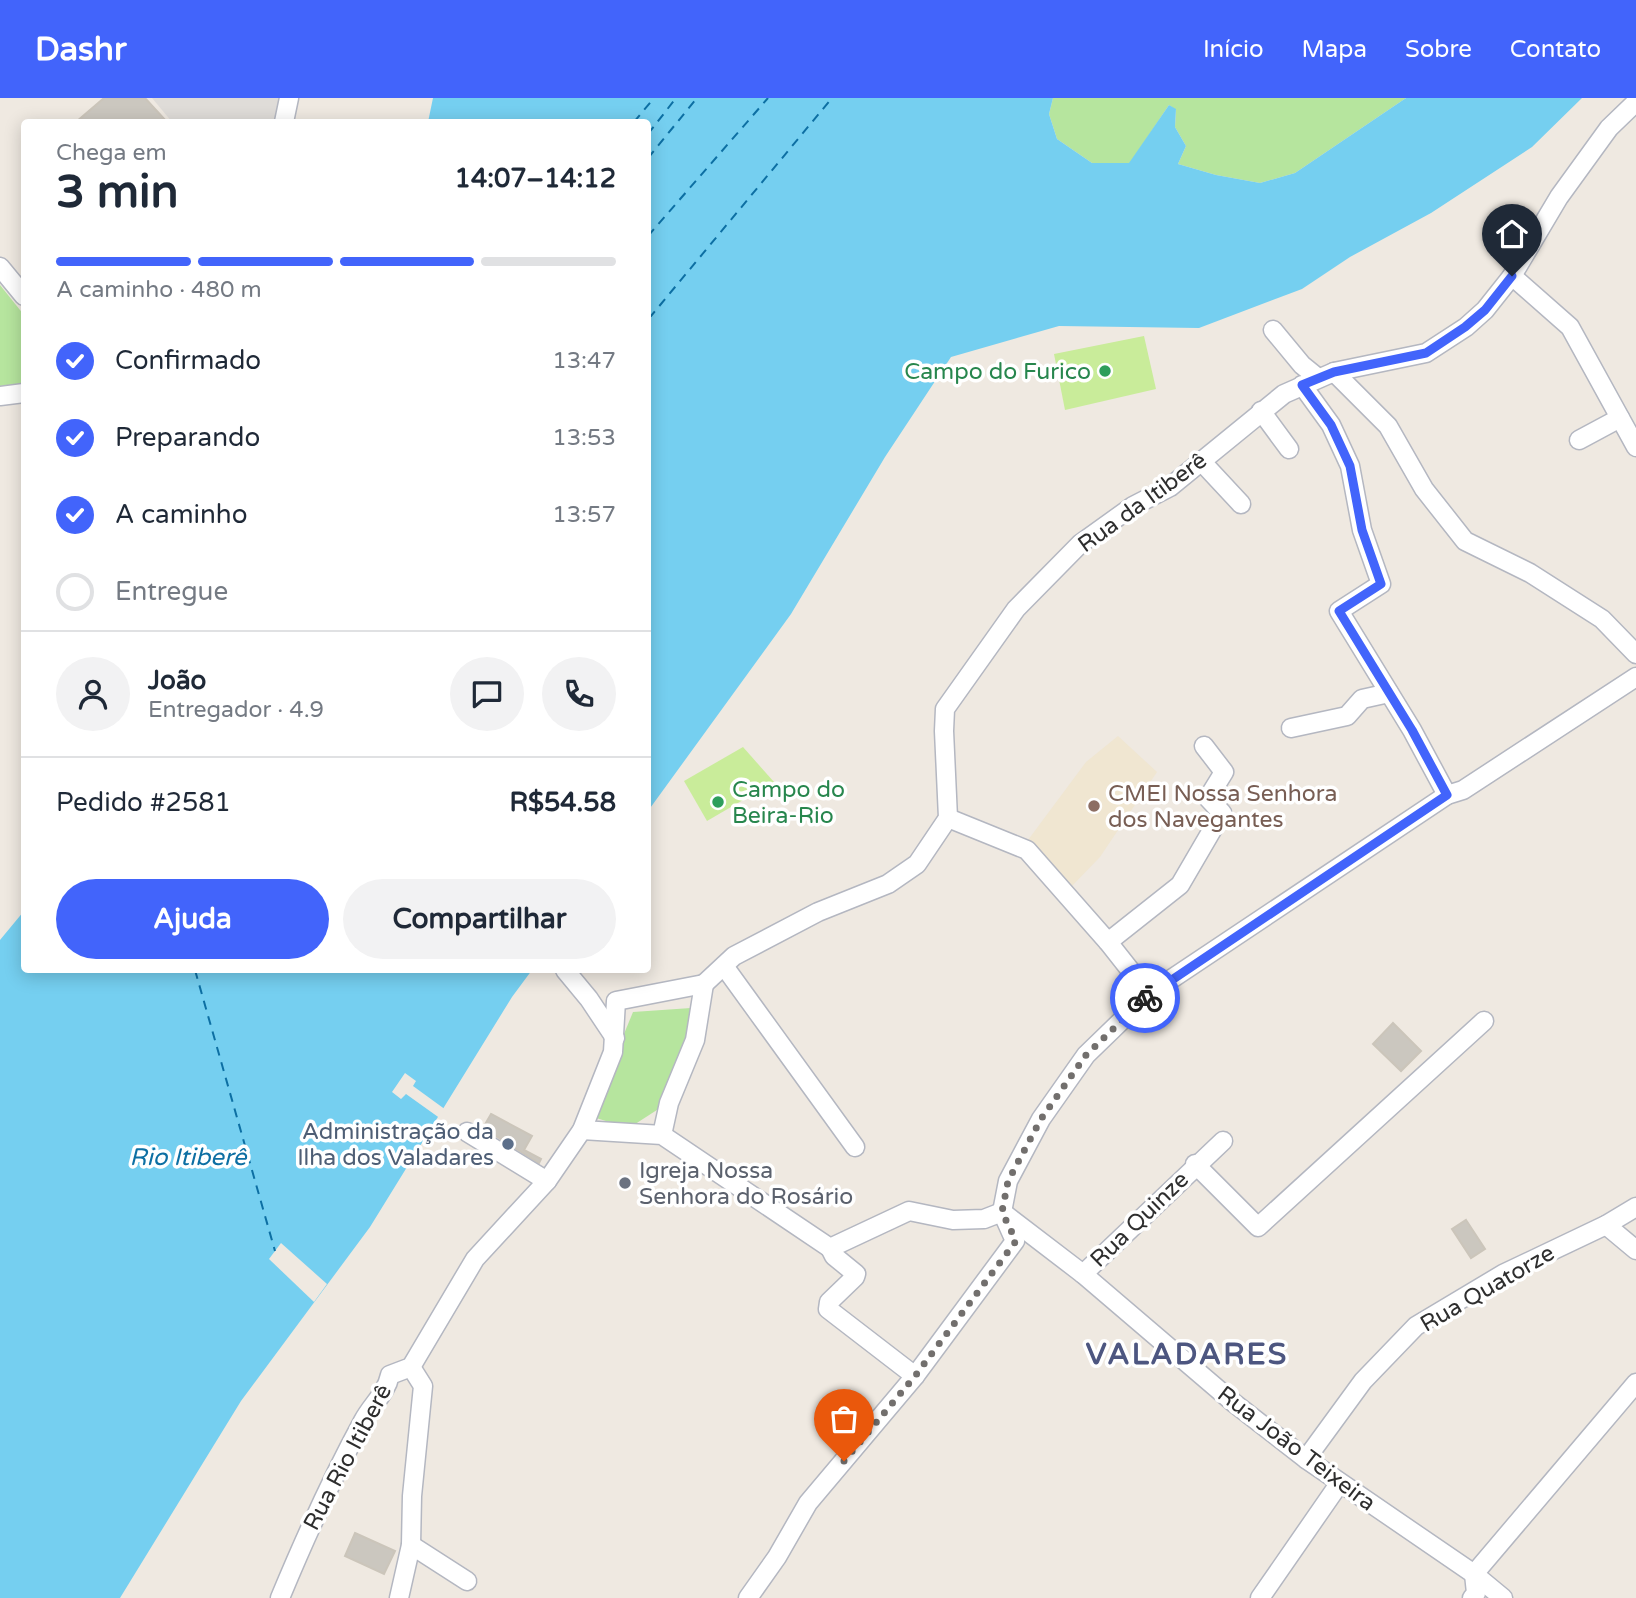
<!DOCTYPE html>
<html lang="pt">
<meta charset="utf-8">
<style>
:root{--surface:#fff;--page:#f2f2f3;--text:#1f2937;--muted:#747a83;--line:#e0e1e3;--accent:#4264fb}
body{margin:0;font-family:"Varela Round",sans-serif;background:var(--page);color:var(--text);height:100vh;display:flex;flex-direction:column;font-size:26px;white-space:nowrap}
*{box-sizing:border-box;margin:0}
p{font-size:23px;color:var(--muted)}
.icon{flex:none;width:38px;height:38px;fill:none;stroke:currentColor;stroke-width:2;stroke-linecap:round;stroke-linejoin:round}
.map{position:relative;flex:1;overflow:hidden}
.panel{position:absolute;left:21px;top:21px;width:630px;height:854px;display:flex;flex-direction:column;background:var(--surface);border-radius:7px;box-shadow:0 4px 18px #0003}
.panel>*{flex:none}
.pin{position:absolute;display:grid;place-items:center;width:60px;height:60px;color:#fff;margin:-72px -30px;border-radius:50% 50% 50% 0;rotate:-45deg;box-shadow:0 0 7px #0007}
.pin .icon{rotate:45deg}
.courier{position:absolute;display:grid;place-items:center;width:70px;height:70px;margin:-35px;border:5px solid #4264fb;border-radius:50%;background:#fff;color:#222;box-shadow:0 2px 9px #0007}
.head em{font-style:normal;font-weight:700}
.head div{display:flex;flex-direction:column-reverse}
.head{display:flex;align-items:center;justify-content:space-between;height:119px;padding:0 35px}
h1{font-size:46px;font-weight:700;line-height:52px}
.bar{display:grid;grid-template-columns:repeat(4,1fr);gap:10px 7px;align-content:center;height:84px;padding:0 35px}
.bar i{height:9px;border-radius:5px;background:var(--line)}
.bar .on{background:var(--accent)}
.bar p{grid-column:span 4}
.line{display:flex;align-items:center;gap:18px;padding:0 35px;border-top:2px solid var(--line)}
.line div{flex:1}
.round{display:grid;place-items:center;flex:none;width:74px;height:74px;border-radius:37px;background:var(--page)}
ol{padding:0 35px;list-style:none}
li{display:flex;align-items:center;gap:21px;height:77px}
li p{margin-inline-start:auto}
li .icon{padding:7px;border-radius:50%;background:var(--accent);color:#fff;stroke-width:4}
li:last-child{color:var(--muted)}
li i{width:38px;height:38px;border:4px solid var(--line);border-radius:50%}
.primary-button{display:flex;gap:14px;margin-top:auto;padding:14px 35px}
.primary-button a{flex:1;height:80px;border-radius:42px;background:var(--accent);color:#fff;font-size:28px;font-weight:700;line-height:80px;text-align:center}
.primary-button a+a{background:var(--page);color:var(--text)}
header{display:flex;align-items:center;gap:42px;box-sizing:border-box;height:98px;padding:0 35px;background:var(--accent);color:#fff}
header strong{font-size:33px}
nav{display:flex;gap:38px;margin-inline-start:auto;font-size:24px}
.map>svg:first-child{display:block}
.education{fill:#f0e6d1}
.green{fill:#b6e59e}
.pitch{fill:#c9ec9a}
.plaza{fill:#dfdcd8}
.water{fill:#75cff0}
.pier{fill:#efe9e1}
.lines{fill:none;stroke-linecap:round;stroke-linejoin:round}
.ferry{stroke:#0d6fa3;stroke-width:2;stroke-dasharray:9 7;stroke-linecap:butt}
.building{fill:#cbc7bf;stroke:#cbc5ba;stroke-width:2}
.minor-casing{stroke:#b4b7c1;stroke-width:21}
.minor{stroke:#fff;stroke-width:18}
.done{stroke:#726f6d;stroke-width:7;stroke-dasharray:0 12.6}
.route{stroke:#4264fb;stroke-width:9}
.leisure-dot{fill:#2e9e5b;stroke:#fff;stroke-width:2.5}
.education-dot{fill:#8d6e63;stroke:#fff;stroke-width:2.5}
.service-dot{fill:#5c6f8a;stroke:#fff;stroke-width:2.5}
.worship-dot{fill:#6b7280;stroke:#fff;stroke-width:2.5}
.labels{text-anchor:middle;stroke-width:7;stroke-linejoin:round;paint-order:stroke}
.leisure-label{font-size:23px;fill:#27864d;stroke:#fff;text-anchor:end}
.street-label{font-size:23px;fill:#2e2e2e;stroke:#fff}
.education-label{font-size:23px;fill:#785e54;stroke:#fff;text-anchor:start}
.service-label{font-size:23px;fill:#4e5e75;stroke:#fff;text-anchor:end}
.worship-label{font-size:23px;fill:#5b616d;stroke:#fff;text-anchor:start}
.water-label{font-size:24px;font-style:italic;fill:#0d6fa3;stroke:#fff}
.district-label{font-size:30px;font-weight:bold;letter-spacing:2px;fill:#4d5680;stroke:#fff}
</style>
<header>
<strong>Dashr</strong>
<nav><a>Início</a><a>Mapa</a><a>Sobre</a><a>Contato</a></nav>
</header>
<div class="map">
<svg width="1636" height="1500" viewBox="0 0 1636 1500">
<rect width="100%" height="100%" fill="#efe9e1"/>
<polygon class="education" points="1118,638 1157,674 1100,759 1070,790 1028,742 1086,664"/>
<g class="green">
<polygon points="1053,0 1406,0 1295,75 1260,85 1216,77 1178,66 1186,48 1175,29 1176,12 1169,7 1130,65 1092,65 1057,41 1049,16"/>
<polygon points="0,187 24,217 24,286 0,288"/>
<polygon points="691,910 696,925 660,1010 629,1030 596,1020 601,992 633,914"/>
</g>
<g class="pitch">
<polygon points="1144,238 1156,291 1065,312 1054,256"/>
<polygon points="743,649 774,684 707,723 684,683"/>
</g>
<polygon class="plaza" points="152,0 289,0 284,24 172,24"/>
<g class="water">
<polygon points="433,0 1053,0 1049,16 1057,41 1092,65 1129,65 1169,7 1176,11 1175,29 1186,48 1178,66 1216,77 1260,85 1295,75 1406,0 1582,0 1532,49 1431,115 1350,159 1302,191 1199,230 1059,228 951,259 885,359 791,516 648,713 648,24 428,24"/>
<polygon points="24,813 24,872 532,872 512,899 370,1129 241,1303 120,1500 0,1500 0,842"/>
</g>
<g class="pier">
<polygon points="405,975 416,983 413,988 446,1012 441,1021 406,996 401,1001 392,994"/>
<polygon points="281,1145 327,1186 314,1204 269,1161"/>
</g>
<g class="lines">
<g class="ferry">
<polyline points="634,24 654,0"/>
<polyline points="648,36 676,0"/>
<polyline points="648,60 697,0"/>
<polyline points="648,138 768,0"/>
<polyline points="648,218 651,218 832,0"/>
<polyline points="195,872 275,1153"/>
</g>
</g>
<g class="building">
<polygon points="104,0 145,0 167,24 76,24"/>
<polygon points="1393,925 1421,953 1401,973 1373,946"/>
<polygon points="491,1016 532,1038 524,1052 541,1061 539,1065 483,1030"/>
<polygon points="1466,1122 1485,1151 1471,1160 1452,1131"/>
<polygon points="355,1435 395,1453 384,1476 345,1458"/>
</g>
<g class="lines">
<defs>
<g id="minor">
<polyline points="284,24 289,0"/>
<polyline points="0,169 24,198"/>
<polyline points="1512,178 1570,229 1636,349"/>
<polyline points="1273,232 1302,267 1318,280"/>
<polyline points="1334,274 1388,328 1424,391 1465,443 1530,475 1602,521 1636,556"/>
<polyline points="1302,287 1331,327 1350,368 1362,432 1381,486 1339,513 1412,632 1447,697"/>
<polyline points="0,298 24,295"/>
<polyline points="1261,313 1289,351"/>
<polyline points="1579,342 1620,320"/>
<polyline points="1201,363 1241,406"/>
<polyline points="1291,630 1347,618 1362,601 1389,595"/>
<polyline points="948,720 1027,752 1108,844 1149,896"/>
<polyline points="1108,844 1180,787 1222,715 1208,700 1224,674 1204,648"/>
<polyline points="724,868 855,1049"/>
<polyline points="565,872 589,901 615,940"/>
<polyline points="704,886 734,858 818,814 888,786 917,766 948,720 944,633 945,611 1016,511 1080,446 1133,408 1170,389 1284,296 1334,274 1426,255 1466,229 1485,212 1512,178 1559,99 1609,30 1636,4"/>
<polyline points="582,1032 662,1037 830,1150 909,1113 953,1122 984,1121 1002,1114 1083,1176 1234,1305 1306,1361 1474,1476 1503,1500"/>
<polyline points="467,1034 547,1083"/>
<polyline points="662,1037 669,1005 695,942 704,886"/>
<polyline points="1195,1066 1258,1129 1484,923"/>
<polyline points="1606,1127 1636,1152"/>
<polyline points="830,1150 834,1158 856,1176 855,1179 829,1204 828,1211 915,1278"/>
<polyline points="1083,1176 1223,1043"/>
<polyline points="1306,1361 1363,1283 1416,1228 1503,1176 1606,1127 1636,1109"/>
<polyline points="411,1447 467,1483"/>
<path d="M280,1500C305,1440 332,1380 363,1323C372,1306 386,1296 390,1277L411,1269L475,1161L547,1083L582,1032L613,954L616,903L704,886"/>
<polyline points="399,1500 411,1447 412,1398 423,1288 411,1269"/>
<polyline points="748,1500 777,1459 808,1405 915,1278 1015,1143 1002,1114 1008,1083 1041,1021 1086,957 1149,896 1447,697 1463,692 1636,579"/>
<polyline points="1260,1500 1339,1386"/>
<polyline points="1472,1500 1476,1495 1474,1476 1636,1285"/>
</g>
</defs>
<use href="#minor" class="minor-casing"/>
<use href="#minor" class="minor"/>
</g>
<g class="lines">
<polyline class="done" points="844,1363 915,1278 1016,1143 1002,1114 1008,1083 1041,1021 1086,957 1145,900"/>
<polyline class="route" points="1145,900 1447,697 1412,632 1339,513 1381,486 1362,432 1350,368 1331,327 1302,287 1334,274 1426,255 1465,229 1485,212 1512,178"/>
</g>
<g class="leisure-dot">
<circle cx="1105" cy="273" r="7"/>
<circle cx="718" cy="704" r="7"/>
</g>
<circle class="education-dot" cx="1094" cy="708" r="7"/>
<circle class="service-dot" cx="508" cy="1046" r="7"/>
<circle class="worship-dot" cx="625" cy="1085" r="7"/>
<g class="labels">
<g class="leisure-label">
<text x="1091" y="281">Campo do Furico</text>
<text x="732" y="699" text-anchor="start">Campo do<tspan x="732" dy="26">Beira-Rio</tspan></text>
</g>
<g class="street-label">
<text transform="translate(1142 404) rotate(-36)" y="8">Rua da Itiberê</text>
<text transform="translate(1139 1121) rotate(-44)" y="8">Rua Quinze</text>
<text transform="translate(1487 1190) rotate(-30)" y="8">Rua Quatorze</text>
<text transform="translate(1297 1350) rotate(37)" y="8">Rua João Teixeira</text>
<text transform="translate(347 1359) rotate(-62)" y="8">Rua Rio Itiberê</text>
</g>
<g class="education-label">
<text x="1108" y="703">CMEI Nossa Senhora<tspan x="1108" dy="26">dos Navegantes</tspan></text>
</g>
<g class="service-label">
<text x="494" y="1041">Administração da<tspan x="494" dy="26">Ilha dos Valadares</tspan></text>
</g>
<g class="worship-label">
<text x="639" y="1080">Igreja Nossa<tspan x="639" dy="26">Senhora do Rosário</tspan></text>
</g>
<g class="water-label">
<text x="188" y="1067">Rio Itiberê</text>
</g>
<g class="district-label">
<text x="1187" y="1266">VALADARES</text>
</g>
</g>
</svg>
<div class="pin" style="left:844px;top:1363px;background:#ea580c"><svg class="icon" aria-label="bag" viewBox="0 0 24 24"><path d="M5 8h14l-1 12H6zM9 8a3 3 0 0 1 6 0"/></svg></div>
<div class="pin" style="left:1512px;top:178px;background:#1f2937"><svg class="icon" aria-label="home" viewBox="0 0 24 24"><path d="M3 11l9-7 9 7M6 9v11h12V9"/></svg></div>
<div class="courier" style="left:1145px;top:900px"><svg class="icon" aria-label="bike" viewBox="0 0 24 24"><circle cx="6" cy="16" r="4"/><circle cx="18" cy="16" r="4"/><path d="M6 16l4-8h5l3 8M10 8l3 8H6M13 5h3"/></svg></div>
<section class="panel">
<div class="head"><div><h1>3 min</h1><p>Chega em</p></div><em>14:07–14:12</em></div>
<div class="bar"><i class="on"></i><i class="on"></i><i class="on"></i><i></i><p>A caminho · 480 m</p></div>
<ol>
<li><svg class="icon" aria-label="check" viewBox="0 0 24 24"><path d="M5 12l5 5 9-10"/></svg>Confirmado<p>13:47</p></li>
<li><svg class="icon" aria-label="check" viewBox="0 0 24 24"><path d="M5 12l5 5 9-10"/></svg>Preparando<p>13:53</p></li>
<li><svg class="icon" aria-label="check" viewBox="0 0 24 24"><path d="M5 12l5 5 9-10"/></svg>A caminho<p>13:57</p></li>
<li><i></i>Entregue</li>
</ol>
<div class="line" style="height:126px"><a class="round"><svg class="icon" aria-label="person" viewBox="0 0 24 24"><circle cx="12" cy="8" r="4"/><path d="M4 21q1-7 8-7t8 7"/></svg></a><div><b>João</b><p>Entregador · 4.9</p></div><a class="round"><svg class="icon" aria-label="chat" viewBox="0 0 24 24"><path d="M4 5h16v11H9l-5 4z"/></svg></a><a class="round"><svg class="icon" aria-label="phone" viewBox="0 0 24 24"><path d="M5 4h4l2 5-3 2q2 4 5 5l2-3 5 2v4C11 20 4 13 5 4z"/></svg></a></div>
<div class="line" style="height:91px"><div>Pedido #2581</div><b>R$54.58</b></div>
<div class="primary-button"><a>Ajuda</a><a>Compartilhar</a></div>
</section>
</div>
